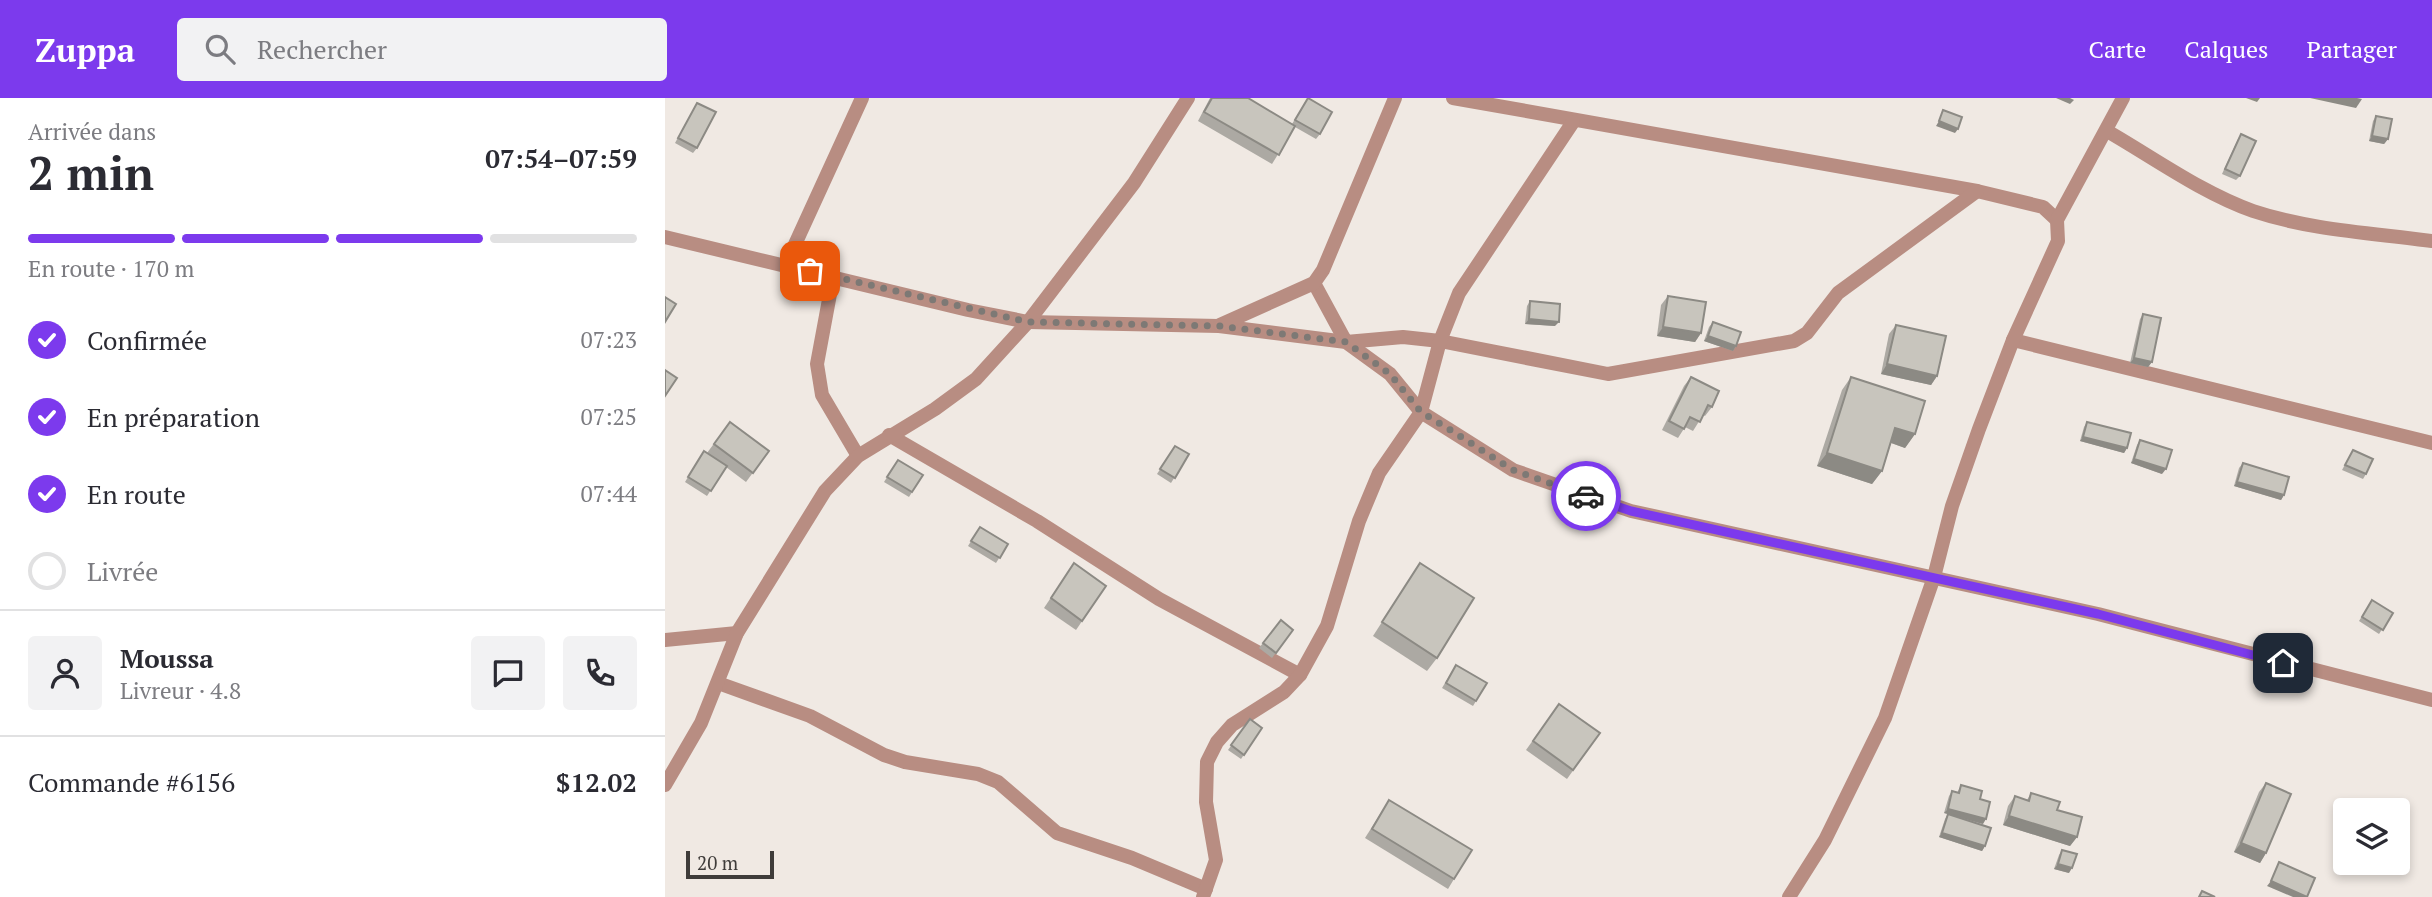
<!DOCTYPE html>
<html lang="fr">
<meta charset="utf-8">
<style>
:root{--surface:#fff;--page:#f2f2f3;--text:#2b2b33;--muted:#7c7c81;--line:#e1e1e2;--accent:#7c3aed}
body{margin:0;font-family:"PT Serif",serif;background:var(--page);color:var(--text);height:100vh;display:flex;flex-direction:column;font-size:26px;white-space:nowrap}
*{box-sizing:border-box;margin:0}
p{font-size:23px;color:var(--muted)}
.icon{flex:none;width:38px;height:38px;fill:none;stroke:currentColor;stroke-width:2;stroke-linecap:round;stroke-linejoin:round}
.map{position:relative;flex:1;overflow:hidden}
.sheet{display:flex;flex-direction:column;background:var(--surface);width:665px}
.sheet>*{flex:none}
.buttons{position:absolute;left:1668px;top:700px;display:grid;gap:14px}
.buttons a{display:grid;place-items:center;width:77px;height:77px;border-radius:7px;background:var(--surface);box-shadow:0 4px 10px #0003;font-size:35px}
.scale{position:absolute;left:21px;bottom:18px;width:88px;box-sizing:border-box;padding-left:7px;border:4px solid #3f3c3a;border-top:0;font-size:19px;line-height:24px;white-space:nowrap;color:#3f3c3a;-webkit-text-stroke:5px #f0e9e3;paint-order:stroke}
.pin{position:absolute;display:grid;place-items:center;width:60px;height:60px;color:#fff;margin:-30px;border-radius:14px;box-shadow:0 4px 10px #0006}
.courier{position:absolute;display:grid;place-items:center;width:70px;height:70px;margin:-35px;border:5px solid #7c3aed;border-radius:50%;background:#fff;color:#222;box-shadow:0 2px 9px #0007}
.overview em{font-style:normal;font-weight:800}
.overview div{display:flex;flex-direction:column-reverse}
.overview{display:flex;align-items:center;justify-content:space-between;height:119px;padding:0 28px}
h1{font-size:46px;font-weight:800;line-height:52px}
.bar{display:grid;grid-template-columns:repeat(4,1fr);gap:10px 7px;align-content:center;height:84px;padding:0 28px}
.bar i{height:9px;border-radius:5px;background:var(--line)}
.bar .current{background:var(--accent)}
.bar p{grid-column:span 4}
.line{display:flex;align-items:center;gap:18px;padding:0 28px;border-top:2px solid var(--line)}
.line div{flex:1}
.round{display:grid;place-items:center;flex:none;width:74px;height:74px;border-radius:7px;background:var(--page)}
ol{padding:0 28px;list-style:none}
li{display:flex;align-items:center;gap:21px;height:77px}
li p{margin-inline-start:auto}
li .icon{padding:7px;border-radius:50%;background:var(--accent);color:#fff;stroke-width:4}
li:last-child{color:var(--muted)}
li i{width:38px;height:38px;border:4px solid var(--line);border-radius:50%}
header{display:flex;align-items:center;gap:42px;box-sizing:border-box;height:98px;padding:0 35px;background:var(--accent);color:#fff}
header strong{font-size:33px}
nav{display:flex;gap:38px;margin-inline-start:auto;font-size:24px}
.search{width:490px;height:63px;background:var(--page);display:flex;align-items:center;gap:18px;box-sizing:border-box;padding:0 24px;border-radius:7px;color:var(--muted);font-size:26px}
main{display:flex;flex:1;min-height:0}
.map>svg:first-child{display:block}
.lines{fill:none;stroke-linecap:round;stroke-linejoin:round}
.street{stroke:#b88d82;stroke-width:14}
.wall{fill:#aca9a3}
.shaded-wall{fill:#8c8a84}
.building{fill:#c8c5bd;stroke:#8c8a84;stroke-width:2}
.done{stroke:#7d7975;stroke-width:7;stroke-dasharray:0 12.6}
.route{stroke:#7c3aed;stroke-width:9}
</style>
<header>
<strong>Zuppa</strong>
<div class="search"><svg class="icon" aria-label="search" viewBox="0 0 24 24"><circle cx="10" cy="10" r="6"/><path d="M15 15l6 6"/></svg>Rechercher</div>
<nav><a>Carte</a><a>Calques</a><a>Partager</a></nav>
</header>
<main>
<section class="sheet">
<div class="overview"><div><h1>2 min</h1><p>Arrivée dans</p></div><em>07:54–07:59</em></div>
<div class="bar"><i class="current"></i><i class="current"></i><i class="current"></i><i></i><p>En route · 170 m</p></div>
<ol>
<li><svg class="icon" aria-label="check" viewBox="0 0 24 24"><path d="M5 12l5 5 9-10"/></svg>Confirmée<p>07:23</p></li>
<li><svg class="icon" aria-label="check" viewBox="0 0 24 24"><path d="M5 12l5 5 9-10"/></svg>En préparation<p>07:25</p></li>
<li><svg class="icon" aria-label="check" viewBox="0 0 24 24"><path d="M5 12l5 5 9-10"/></svg>En route<p>07:44</p></li>
<li><i></i>Livrée</li>
</ol>
<div class="line" style="height:126px"><a class="round"><svg class="icon" aria-label="person" viewBox="0 0 24 24"><circle cx="12" cy="8" r="4"/><path d="M4 21q1-7 8-7t8 7"/></svg></a><div><b>Moussa</b><p>Livreur · 4.8</p></div><a class="round"><svg class="icon" aria-label="chat" viewBox="0 0 24 24"><path d="M4 5h16v11H9l-5 4z"/></svg></a><a class="round"><svg class="icon" aria-label="phone" viewBox="0 0 24 24"><path d="M5 4h4l2 5-3 2q2 4 5 5l2-3 5 2v4C11 20 4 13 5 4z"/></svg></a></div>
<div class="line" style="height:91px"><div>Commande #6156</div><b>$12.02</b></div>
</section>
<div class="map">
<svg width="1767" height="799" viewBox="0 0 1767 799">
<rect width="100%" height="100%" fill="#f0e9e3"/>
<g class="lines">
<g class="street">
<polyline points="788,0 1312,93 1378,109 1392,122"/>
<path d="M1442,33C1489,60 1537,95 1588,113C1645,132 1708,135 1767,143"/>
<polyline points="0,139 303,212 363,224 554,228 681,244 725,276 756,314 848,372 966,413 1433,516 1767,602"/>
<polyline points="121,166 197,0"/>
<polyline points="168,180 152,266 157,297 193,358"/>
<polyline points="649,185 681,244 738,239 775,243 943,276 1129,243 1142,235 1173,195 1312,93"/>
<polyline points="555,227 649,185 658,172 730,0"/>
<polyline points="1348,242 1767,345"/>
<polyline points="224,337 372,423 494,501 635,577"/>
<polyline points="0,542 72,535"/>
<polyline points="53,585 145,618 219,657 240,664 313,676 333,684 392,735 467,760 541,791"/>
<polyline points="0,687 36,625 72,535 160,393 193,358 270,311 311,281 363,224 469,85 523,0"/>
<polyline points="538,799 551,762 541,704 542,664 552,644 567,627 619,594 635,577 662,528 694,423 714,375 756,314 775,243 794,195 908,24"/>
<polyline points="1124,799 1160,742 1220,620 1269,479 1287,408 1314,331 1348,242 1393,143 1392,122 1458,0"/>
</g>
</g>
<g class="wall">
<polygon points="545,0 583,0 627,26 640,5 655,36 651,41 630,29 607,66 533,23"/>
<polygon points="32,5 32,50 28,55 10,45"/>
<polygon points="1711,18 1723,41 1719,46 1704,43 1708,23"/>
<polygon points="1576,36 1575,78 1571,82 1557,76 1573,41"/>
<polygon points="1003,198 1036,235 1030,244 992,238 996,207"/>
<polygon points="865,203 890,228 860,226 862,208"/>
<polygon points="1478,216 1487,264 1483,269 1465,265 1475,221"/>
<polygon points="1048,224 1071,248 1068,253 1039,243 1044,229"/>
<polygon points="1231,227 1272,278 1266,287 1216,276 1224,236"/>
<polygon points="1026,279 1047,309 1040,318 1038,317 1028,333 1020,329 1013,340 997,332 1019,288"/>
<polygon points="1186,279 1250,336 1240,350 1226,345 1217,373 1207,386 1152,368 1177,292"/>
<polygon points="65,324 104,353 81,384 61,369 42,398 20,384 39,353 42,355"/>
<polygon points="1422,324 1462,350 1459,355 1415,343 1419,329"/>
<polygon points="1475,342 1497,376 1466,365 1472,347"/>
<polygon points="510,348 524,356 506,385 492,376"/>
<polygon points="1688,352 1701,376 1698,381 1677,372"/>
<polygon points="233,362 258,377 244,399 219,384"/>
<polygon points="1578,365 1619,397 1616,402 1569,388 1574,370"/>
<polygon points="315,429 343,446 331,465 303,448"/>
<polygon points="409,465 441,488 411,532 379,510"/>
<polygon points="755,465 772,560 762,573 708,538"/>
<polygon points="1707,502 1728,515 1714,536 1694,523"/>
<polygon points="616,522 628,532 607,560 594,550"/>
<polygon points="791,567 811,603 808,608 777,590"/>
<polygon points="894,606 935,635 902,681 861,652"/>
<polygon points="585,621 597,630 576,661 563,652"/>
<polygon points="1601,685 1601,755 1595,765 1569,754 1594,694"/>
<polygon points="1296,687 1315,701 1318,726 1296,720 1320,748 1317,753 1274,739 1280,721 1283,716 1279,715 1284,698 1287,693 1292,695"/>
<polygon points="1366,695 1412,739 1405,748 1338,727 1343,708 1350,698 1362,702"/>
<polygon points="724,702 789,781 783,791 700,740"/>
<polygon points="1397,752 1404,775 1389,771 1394,757"/>
</g>
<g class="shaded-wall">
<polygon points="1391,0 1405,0 1409,2 1405,6"/>
<polygon points="1581,0 1595,0 1592,4"/>
<polygon points="1645,0 1692,0 1697,1 1691,10"/>
<polygon points="1274,23 1293,31 1290,35 1271,28"/>
<polygon points="1707,38 1723,41 1719,46 1704,43"/>
<polygon points="864,221 894,224 890,228 860,226"/>
<polygon points="998,229 1036,235 1030,244 992,238"/>
<polygon points="1043,238 1071,248 1068,253 1039,243"/>
<polygon points="1469,260 1487,264 1483,269 1465,265"/>
<polygon points="1222,266 1272,278 1266,287 1216,276"/>
<polygon points="1230,330 1250,336 1240,350 1221,343"/>
<polygon points="1418,339 1462,350 1459,355 1415,343"/>
<polygon points="1162,355 1217,373 1207,386 1152,368"/>
<polygon points="1469,361 1501,371 1497,376 1466,365"/>
<polygon points="1572,384 1619,397 1616,402 1569,388"/>
<polygon points="1283,711 1321,721 1318,726 1279,715"/>
<polygon points="1344,718 1412,739 1405,748 1338,727"/>
<polygon points="1277,735 1320,748 1317,753 1274,739"/>
<polygon points="1576,745 1601,755 1595,765 1569,754"/>
<polygon points="1393,766 1407,770 1404,775 1389,771"/>
<polygon points="1606,783 1642,799 1628,799 1602,788"/>
</g>
<g class="building">
<polygon points="547,0 583,0 630,28 614,57 539,14"/>
<polygon points="643,0 667,14 655,36 630,22"/>
<polygon points="32,5 51,14 32,50 13,40"/>
<polygon points="1278,12 1297,19 1293,31 1274,23"/>
<polygon points="1711,18 1727,21 1723,41 1707,38"/>
<polygon points="1576,36 1591,43 1575,78 1560,71"/>
<polygon points="1003,198 1041,204 1036,235 998,229"/>
<polygon points="0,199 11,206 0,224"/>
<polygon points="865,203 895,206 894,224 864,221"/>
<polygon points="1478,216 1496,220 1487,264 1469,260"/>
<polygon points="1048,224 1076,234 1071,248 1043,238"/>
<polygon points="1231,227 1281,238 1272,278 1222,266"/>
<polygon points="0,272 12,280 0,298"/>
<polygon points="1026,279 1054,293 1047,309 1043,307 1035,324 1025,319 1019,331 1004,323"/>
<polygon points="1186,279 1260,303 1250,336 1230,330 1217,373 1162,355"/>
<polygon points="65,324 104,353 88,375 49,346"/>
<polygon points="1422,324 1466,335 1462,350 1418,339"/>
<polygon points="1475,342 1507,352 1501,371 1469,361"/>
<polygon points="510,348 524,356 510,380 495,371"/>
<polygon points="1688,352 1708,361 1701,376 1680,367"/>
<polygon points="39,353 62,368 46,393 23,379"/>
<polygon points="233,362 258,377 247,394 222,379"/>
<polygon points="1578,365 1624,379 1619,397 1572,384"/>
<polygon points="315,429 343,446 335,460 306,443"/>
<polygon points="409,465 441,488 417,523 386,500"/>
<polygon points="755,465 809,500 772,560 717,524"/>
<polygon points="1707,502 1728,515 1718,532 1697,519"/>
<polygon points="616,522 628,532 611,555 598,545"/>
<polygon points="791,567 822,585 811,603 781,585"/>
<polygon points="894,606 935,635 908,672 868,643"/>
<polygon points="585,621 597,630 579,657 566,647"/>
<polygon points="1601,685 1626,696 1601,755 1576,745"/>
<polygon points="1296,687 1317,693 1315,701 1325,704 1321,721 1283,711 1287,693 1294,695"/>
<polygon points="1366,695 1395,704 1392,712 1417,719 1412,739 1344,718 1350,698 1364,703"/>
<polygon points="724,702 807,752 789,781 707,731"/>
<polygon points="1283,716 1326,730 1320,748 1277,735"/>
<polygon points="1397,752 1412,756 1407,770 1393,766"/>
<polygon points="1614,764 1650,780 1642,799 1606,783"/>
<polygon points="1537,793 1550,799 1534,799"/>
</g>
<g class="lines">
<polyline class="done" points="145,173 363,224 554,228 681,244 725,276 756,314 779,328 848,372 921,398"/>
<polyline class="route" points="921,398 966,413 1433,516 1618,565"/>
</g>
</svg>
<div class="buttons">
<a><svg class="icon" aria-label="layers" viewBox="0 0 24 24"><path d="M12 4l9 5-9 5-9-5zM3 14l9 5 9-5"/></svg></a>
</div>
<div class="scale">20 m</div>
<div class="pin" style="left:145px;top:173px;background:#ea580c"><svg class="icon" aria-label="bag" viewBox="0 0 24 24"><path d="M5 8h14l-1 12H6zM9 8a3 3 0 0 1 6 0"/></svg></div>
<div class="pin" style="left:1618px;top:565px;background:#1f2937"><svg class="icon" aria-label="home" viewBox="0 0 24 24"><path d="M3 11l9-7 9 7M6 9v11h12V9"/></svg></div>
<div class="courier" style="left:921px;top:398px"><svg class="icon" aria-label="car" viewBox="0 0 24 24"><path d="M5 17H2v-5l4-1 3-4h7l3 4 3 1v5h-3M9 17h6M6 11h13"/><circle cx="7" cy="17" r="2"/><circle cx="17" cy="17" r="2"/></svg></div>
</div>
</main>
